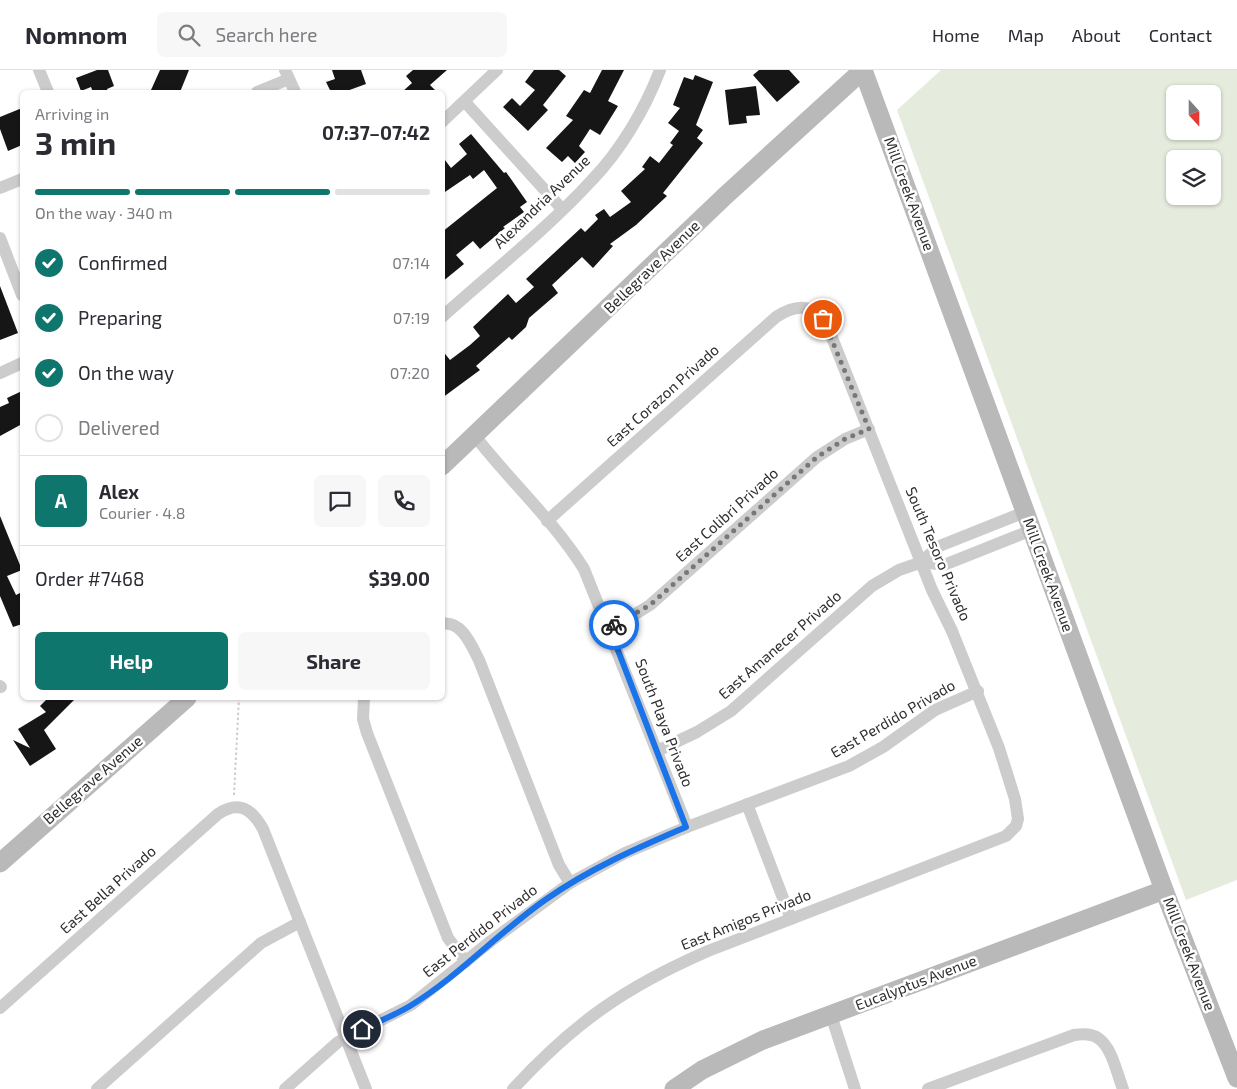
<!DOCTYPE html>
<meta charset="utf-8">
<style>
:root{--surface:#fff;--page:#f7f7f7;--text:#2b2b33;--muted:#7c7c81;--line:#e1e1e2;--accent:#0f766e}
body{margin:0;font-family:"Exo 2",sans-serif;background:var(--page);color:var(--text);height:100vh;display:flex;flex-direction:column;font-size:19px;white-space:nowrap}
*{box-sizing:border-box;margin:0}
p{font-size:16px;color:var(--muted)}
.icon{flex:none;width:28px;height:28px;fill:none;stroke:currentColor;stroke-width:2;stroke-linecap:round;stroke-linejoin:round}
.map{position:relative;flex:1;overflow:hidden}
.sheet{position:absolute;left:20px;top:20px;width:425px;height:610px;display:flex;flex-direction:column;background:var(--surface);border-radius:8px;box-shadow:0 1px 4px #0004}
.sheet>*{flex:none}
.needle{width:32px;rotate:159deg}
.fabs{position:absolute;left:1166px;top:15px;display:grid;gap:10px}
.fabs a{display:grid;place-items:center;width:55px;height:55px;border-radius:8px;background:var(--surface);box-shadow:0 1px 4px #0004;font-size:25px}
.pin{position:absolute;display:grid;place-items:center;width:42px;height:42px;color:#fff;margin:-21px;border:2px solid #fff;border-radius:50%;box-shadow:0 1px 5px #0007}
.courier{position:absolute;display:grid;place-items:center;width:50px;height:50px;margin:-25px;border:4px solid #1a73e8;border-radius:50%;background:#fff;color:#222;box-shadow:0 1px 6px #0007}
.overview em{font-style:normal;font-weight:700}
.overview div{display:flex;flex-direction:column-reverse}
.overview{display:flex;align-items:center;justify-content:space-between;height:85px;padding:0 15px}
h1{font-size:32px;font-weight:700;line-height:38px}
.bar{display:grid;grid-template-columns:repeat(4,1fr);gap:8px 5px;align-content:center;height:60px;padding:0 15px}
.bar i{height:6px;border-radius:4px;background:var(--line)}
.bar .active{background:var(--accent)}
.bar p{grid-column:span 4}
.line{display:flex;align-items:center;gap:12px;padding:0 15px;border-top:1px solid var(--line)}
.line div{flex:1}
.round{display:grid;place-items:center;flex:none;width:52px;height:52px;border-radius:8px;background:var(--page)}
ol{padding:0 15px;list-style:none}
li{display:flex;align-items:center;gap:15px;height:55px}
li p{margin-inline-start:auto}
li .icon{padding:5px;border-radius:50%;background:var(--accent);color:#fff;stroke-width:4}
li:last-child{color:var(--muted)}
li i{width:28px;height:28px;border:2px solid var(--line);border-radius:50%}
.button{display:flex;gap:10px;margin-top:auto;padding:10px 15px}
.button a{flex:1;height:58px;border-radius:8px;background:var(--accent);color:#fff;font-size:20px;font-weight:700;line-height:58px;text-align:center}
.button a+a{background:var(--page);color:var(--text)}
header{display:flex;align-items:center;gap:30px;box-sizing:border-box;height:70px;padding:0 25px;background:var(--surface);border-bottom:1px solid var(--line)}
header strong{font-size:24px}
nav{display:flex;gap:28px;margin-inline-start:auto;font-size:18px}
.search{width:350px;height:45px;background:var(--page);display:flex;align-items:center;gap:12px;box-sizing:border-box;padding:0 18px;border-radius:8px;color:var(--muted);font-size:19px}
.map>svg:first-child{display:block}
.green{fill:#e5ecdd;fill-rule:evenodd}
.building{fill:#161616}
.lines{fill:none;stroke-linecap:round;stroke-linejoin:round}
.path{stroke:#ccc;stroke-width:2;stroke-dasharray:2.5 2.5;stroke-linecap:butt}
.street{stroke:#ccc;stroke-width:12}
.secondary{stroke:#b9b9b9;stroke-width:19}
.done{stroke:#787878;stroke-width:5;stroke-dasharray:0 9}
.route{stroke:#1a73e8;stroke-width:6}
.labels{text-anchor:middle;stroke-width:5;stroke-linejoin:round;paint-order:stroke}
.street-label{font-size:15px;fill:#2f2f2f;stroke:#fff}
</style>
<header>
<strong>Nomnom</strong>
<div class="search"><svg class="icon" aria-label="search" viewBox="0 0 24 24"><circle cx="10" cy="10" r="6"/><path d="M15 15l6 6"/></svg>Search here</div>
<nav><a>Home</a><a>Map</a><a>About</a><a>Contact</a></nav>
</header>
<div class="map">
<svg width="1237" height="1019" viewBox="0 0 1237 1019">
<rect width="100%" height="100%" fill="#fff"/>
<path class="green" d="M941,0H1237V810L1186,830L897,40ZM1175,24H1212V61H1175ZM1175,89H1212V126H1175Z"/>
<g class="building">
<polygon points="97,0 108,0 114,16 107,19 108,22 93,22 91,17 81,21 76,8"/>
<polygon points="160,0 189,0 180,22 157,22 151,20"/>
<polygon points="332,0 361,0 366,14 344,22 331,22 326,12 335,9"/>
<polygon points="413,0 447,0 430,15 437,22 402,22 412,13 406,6"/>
<polygon points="534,0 559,0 566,6 543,35 548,40 528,61 503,37 512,28 520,36 535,20 525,12"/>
<polygon points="602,0 624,0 608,31 618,36 600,65 590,59 579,76 585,82 575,93 568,86 562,92 546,78 573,50 566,46 584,20 590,23"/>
<polygon points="759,0 789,0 800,12 777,32 753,5"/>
<polygon points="695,5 713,12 696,55 703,60 697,68 703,73 663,123 667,126 636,155 610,174 613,176 593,198 582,187 552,215 558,223 529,248 526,257 512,270 509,267 476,296 480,300 442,328 442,280 450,290 470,275 480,266 473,257 508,224 516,233 534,217 526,209 581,158 585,162 598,149 595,145 604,139 610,147 631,132 621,121 645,99 642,97 650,86 659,93 673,75 670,73 679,61 668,53 680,38 673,35 684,7 693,10"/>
<polygon points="756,16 760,45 746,46 747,53 729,55 725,20"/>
<polygon points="22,38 22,75 8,81 0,59 0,47"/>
<polygon points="471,64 504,103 506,102 527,132 520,137 524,142 503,157 505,158 480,179 473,171 456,185 464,194 442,212 442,162 497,118 484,100 473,109 470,105 442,124 442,86 451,98 467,84 459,74"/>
<polygon points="0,216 18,263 0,270"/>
<polygon points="22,321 22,354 0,366 0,337 9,333 7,328"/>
<polygon points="0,446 22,500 7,506 16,525 22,522 22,554 13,557 0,526"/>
<polygon points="48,628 76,628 44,660 56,679 30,696 13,670 30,678 18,659 46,642 40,636"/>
</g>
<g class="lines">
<polyline class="path" points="234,725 239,628"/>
<g class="street">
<polyline points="39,0 48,22"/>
<polyline points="285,0 295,22"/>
<polyline points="257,22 289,9"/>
<polyline points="465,32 562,139"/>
<polyline points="442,52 497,0"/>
<polyline points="0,118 22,109"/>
<polyline points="0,168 22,225"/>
<path d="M442,247C492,202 547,159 592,110C621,80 645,39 660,0"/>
<polyline points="0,303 22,293"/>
<path d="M475,366C510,411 554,451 584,499L687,757"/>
<polyline points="1025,442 937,477 922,492 944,495 1032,460"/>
<path d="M442,554C462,550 472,577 479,590L559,795L570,813"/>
<polyline points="609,557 624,551 650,535 817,387 845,369 869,359"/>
<polyline points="0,616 1,617"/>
<polyline points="364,628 363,649 367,663 448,868 466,892"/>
<polyline points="657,681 697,662 731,641 872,516 899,500 922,492"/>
<polyline points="747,734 791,849"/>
<path d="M0,938L218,744C239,730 252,739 263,759L366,1019"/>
<polyline points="831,945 855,1019"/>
<polyline points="97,1019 261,873 300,852"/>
<polyline points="285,1019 338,972 411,935 491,871 570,813 625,783 687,757 849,696 883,677 935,640 978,621"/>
<path d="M513,1019C574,953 625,917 708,881L1006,766L1016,756L1018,749L1015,729L999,678L952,561L932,520L827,255C814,233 796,234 776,247L547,451"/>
<path d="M928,1019L1074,965C1081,964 1091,963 1098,968C1112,977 1117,1004 1123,1019"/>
</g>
<g class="secondary">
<polyline points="863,0 1164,820 1237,1008"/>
<polyline points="442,396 725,126 863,0"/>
<polyline points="0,793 187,628"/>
<polyline points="674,1019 702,1000 763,970 1164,820"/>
</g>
</g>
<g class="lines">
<polyline class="done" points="614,555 650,535 817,387 845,369 869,359 823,249"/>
<path class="route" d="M362,959C378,952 395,945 410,936C458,907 499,862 545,830C589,799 637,778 686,757L609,557L614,555"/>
</g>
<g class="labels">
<g class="street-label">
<text transform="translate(909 124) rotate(70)" y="5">Mill Creek Avenue</text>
<text transform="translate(542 132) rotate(-44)" y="5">Alexandria Avenue</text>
<text transform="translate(652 197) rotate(-44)" y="5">Bellegrave Avenue</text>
<text transform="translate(663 326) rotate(-42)" y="5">East Corazon Privado</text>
<text transform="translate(727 445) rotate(-42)" y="5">East Colibri Privado</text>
<text transform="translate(938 484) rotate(67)" y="5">South Tesoro Privado</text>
<text transform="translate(1048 505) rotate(70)" y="5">Mill Creek Avenue</text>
<text transform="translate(780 575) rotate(-41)" y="5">East Amanecer Privado</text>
<text transform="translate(893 649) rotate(-30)" y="5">East Perdido Privado</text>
<text transform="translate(664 653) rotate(69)" y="5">South Playa Privado</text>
<text transform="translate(93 710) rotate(-41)" y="5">Bellegrave Avenue</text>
<text transform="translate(108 820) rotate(-42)" y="5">East Bella Privado</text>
<text transform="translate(746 850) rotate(-22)" y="5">East Amigos Privado</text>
<text transform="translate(480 861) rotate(-38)" y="5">East Perdido Privado</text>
<text transform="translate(1189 884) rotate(69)" y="5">Mill Creek Avenue</text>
<text transform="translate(916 913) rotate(-21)" y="5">Eucalyptus Avenue</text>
</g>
</g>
</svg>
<div class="fabs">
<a><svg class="needle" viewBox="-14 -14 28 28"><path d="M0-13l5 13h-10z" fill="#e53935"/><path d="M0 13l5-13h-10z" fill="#7c7c81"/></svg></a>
<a><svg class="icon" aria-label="layers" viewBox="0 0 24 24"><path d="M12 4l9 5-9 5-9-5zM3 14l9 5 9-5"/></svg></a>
</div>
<div class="pin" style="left:823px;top:249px;background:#ea580c"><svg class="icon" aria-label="bag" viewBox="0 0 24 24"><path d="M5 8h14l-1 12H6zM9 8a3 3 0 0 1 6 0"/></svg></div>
<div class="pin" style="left:362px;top:959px;background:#1f2937"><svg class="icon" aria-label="home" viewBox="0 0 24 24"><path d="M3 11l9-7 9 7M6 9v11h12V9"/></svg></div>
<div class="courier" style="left:614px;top:555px"><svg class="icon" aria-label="bike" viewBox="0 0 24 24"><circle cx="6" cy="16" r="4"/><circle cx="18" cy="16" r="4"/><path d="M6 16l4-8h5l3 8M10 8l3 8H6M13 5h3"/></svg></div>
<section class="sheet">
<div class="overview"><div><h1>3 min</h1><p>Arriving in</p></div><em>07:37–07:42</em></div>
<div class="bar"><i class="active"></i><i class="active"></i><i class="active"></i><i></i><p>On the way · 340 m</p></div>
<ol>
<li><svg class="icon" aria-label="check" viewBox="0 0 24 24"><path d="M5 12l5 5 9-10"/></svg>Confirmed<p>07:14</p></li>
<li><svg class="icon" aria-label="check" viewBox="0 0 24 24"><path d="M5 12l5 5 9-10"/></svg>Preparing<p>07:19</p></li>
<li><svg class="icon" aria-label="check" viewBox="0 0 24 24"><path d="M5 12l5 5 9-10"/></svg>On the way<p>07:20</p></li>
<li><i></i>Delivered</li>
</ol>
<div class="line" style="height:90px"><b class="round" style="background:var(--accent);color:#fff">A</b><div><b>Alex</b><p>Courier · 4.8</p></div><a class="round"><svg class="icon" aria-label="chat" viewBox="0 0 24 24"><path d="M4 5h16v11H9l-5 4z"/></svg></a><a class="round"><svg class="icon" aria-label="phone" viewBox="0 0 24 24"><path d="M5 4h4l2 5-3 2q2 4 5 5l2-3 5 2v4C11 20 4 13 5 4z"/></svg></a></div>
<div class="line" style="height:65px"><div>Order #7468</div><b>$39.00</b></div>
<div class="button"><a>Help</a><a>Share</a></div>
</section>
</div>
